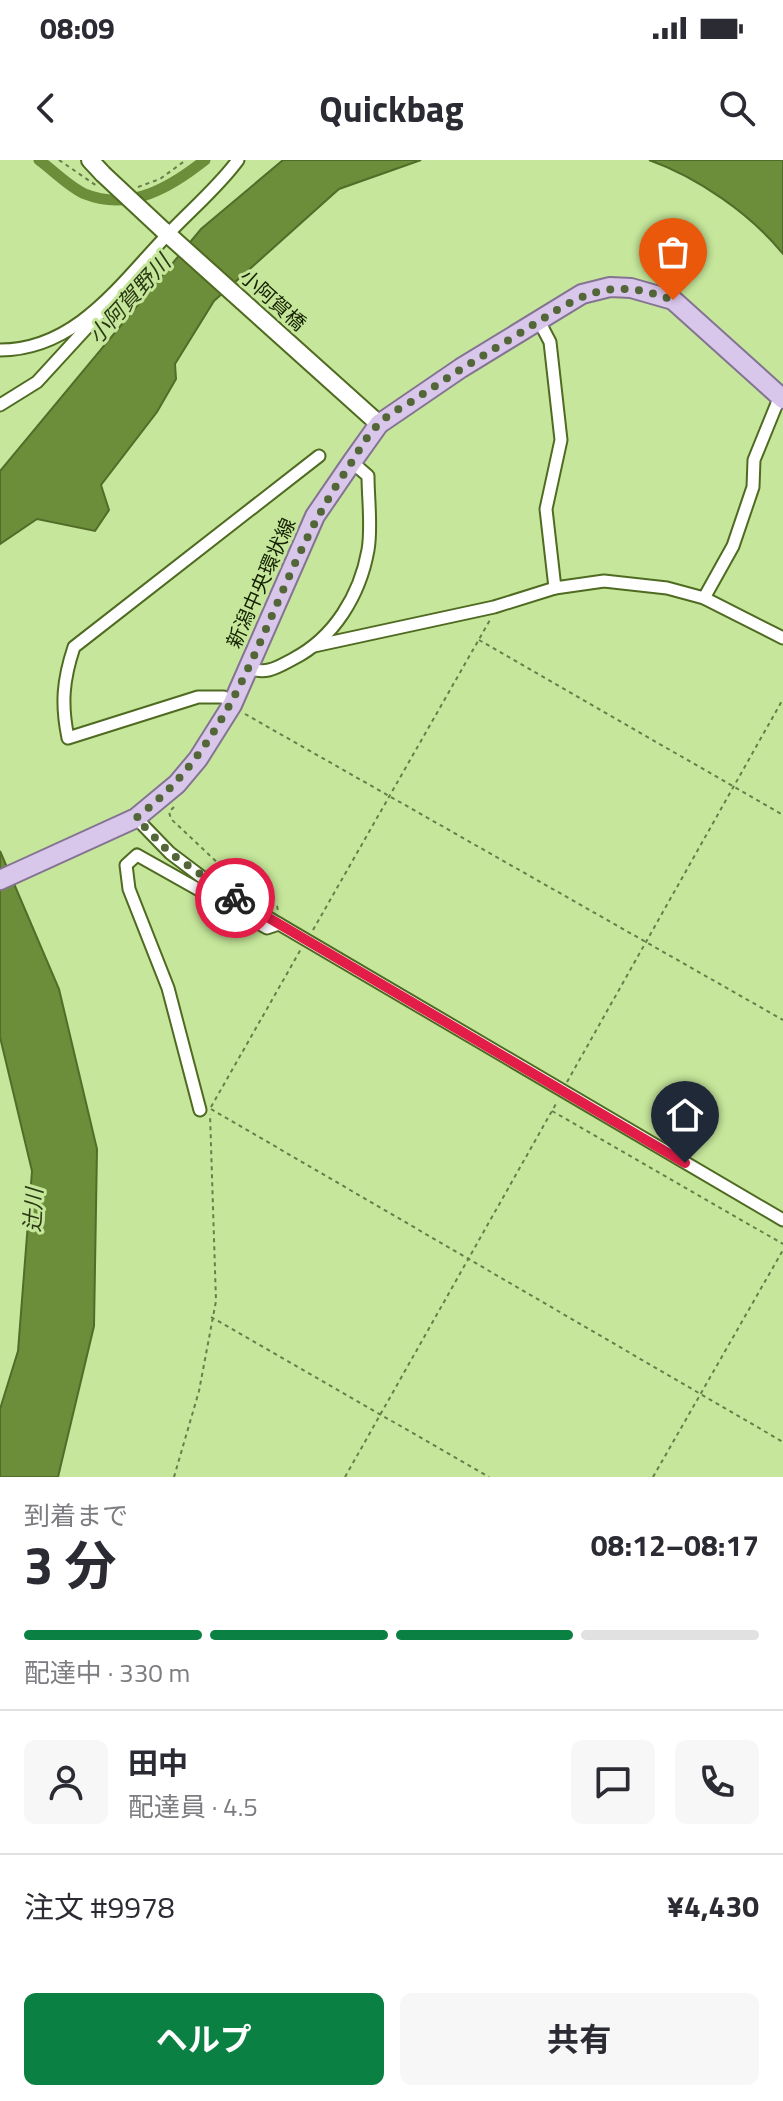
<!DOCTYPE html>
<html lang="ja">
<meta charset="utf-8">
<style>
:root{--surface:#fff;--page:#f7f7f7;--text:#2b2b33;--muted:#7c7c81;--line:#e1e1e2;--accent:#0b8043}
body{margin:0;font-family:"Titillium Web","Noto Sans JP",sans-serif;background:var(--page);color:var(--text);height:100vh;display:flex;flex-direction:column;font-size:30px;white-space:nowrap}
*{box-sizing:border-box;margin:0}
p{font-size:26px;color:var(--muted)}
.icon{flex:none;width:44px;height:44px;fill:none;stroke:currentColor;stroke-width:2;stroke-linecap:round;stroke-linejoin:round}
.map{position:relative;height:1317px;overflow:hidden}
.sheet{display:flex;flex-direction:column;background:var(--surface);flex:1}
.sheet>*{flex:none}
.pin{position:absolute;display:grid;place-items:center;width:68px;height:68px;color:#fff;margin:-82px -34px;border-radius:50% 50% 50% 0;rotate:-45deg;box-shadow:0 0 8px #0007}
.pin .icon{rotate:45deg}
.courier{position:absolute;display:grid;place-items:center;width:80px;height:80px;margin:-40px;border:6px solid #e11d48;border-radius:50%;background:#fff;color:#222;box-shadow:0 2px 10px #0007}
.headline em{font-style:normal;font-weight:700}
.headline div{display:flex;flex-direction:column-reverse}
.headline{display:flex;align-items:center;justify-content:space-between;height:136px;padding:0 24px}
h1{font-size:52px;font-weight:700;line-height:60px}
.bar{display:grid;grid-template-columns:repeat(4,1fr);gap:12px 8px;align-content:center;height:96px;padding:0 24px}
.bar i{height:10px;border-radius:6px;background:var(--line)}
.bar .current{background:var(--accent)}
.bar p{grid-column:span 4}
.line{display:flex;align-items:center;gap:20px;padding:0 24px;border-top:2px solid var(--line)}
.line div{flex:1}
.round{display:grid;place-items:center;flex:none;width:84px;height:84px;border-radius:12px;background:var(--page)}
.cta{display:flex;gap:16px;margin-top:auto;padding:16px 24px}
.cta a{flex:1;height:92px;border-radius:12px;background:var(--accent);color:#fff;font-size:32px;font-weight:700;line-height:92px;text-align:center}
.cta a+a{background:var(--page);color:var(--text)}
.status{display:flex;justify-content:space-between;align-items:center;height:56px;padding:0 40px;background:var(--surface);direction:ltr}
.status svg{height:22px;fill:currentColor}
header{display:flex;justify-content:space-between;align-items:center;height:104px;padding:0 24px;background:var(--surface);font-size:36px;font-weight:700}
.map>svg:first-child{display:block}
.water{fill:#6c8d39;stroke:#526d29;stroke-width:2}
.lines{fill:none;stroke-linecap:round;stroke-linejoin:round}
.canal{stroke:#6c8d39;stroke-width:11}
.street-casing{stroke:#4f6a21;stroke-width:15}
.secondary-casing{stroke:#4f6a21;stroke-width:20}
.primary-casing{stroke:#847491;stroke-width:22}
.path{stroke:#687e4a;stroke-width:2;stroke-dasharray:4 4;stroke-linecap:butt}
.street{stroke:#fff;stroke-width:11}
.secondary{stroke:#fff;stroke-width:16}
.primary{stroke:#d9c6eb;stroke-width:18}
.secondary-bridge-casing{stroke:#4f6a21;stroke-width:20;stroke-linecap:butt}
.secondary-bridge{stroke:#fff;stroke-width:16}
.done{stroke:#536638;stroke-width:8;stroke-dasharray:0 14.4}
.route{stroke:#e11d48;stroke-width:10}
.labels{text-anchor:middle;stroke-width:6;stroke-linejoin:round;paint-order:stroke}
.street-label{font-size:20px;fill:#152103;stroke:#c6e79b}
.water-label{font-size:22px;font-style:italic;fill:#2a3815;stroke:#c6e79b}
</style>
<div class="status"><b>08:09</b><svg viewBox="0 0 49 12"><path d="M0 12V9h3v3zM5 12V6h3v6zM10 12V3h3v9zM15 12V0h3v12zM26 1h20v11H26zM47 4h2v5h-2z"/></svg></div>
<header><svg class="icon" aria-label="back" viewBox="0 0 24 24"><path d="M15 5l-7 7 7 7"/></svg>Quickbag<svg class="icon" aria-label="search" viewBox="0 0 24 24"><circle cx="10" cy="10" r="6"/><path d="M15 15l6 6"/></svg></header>
<div class="map">
<svg width="783" height="1317" viewBox="0 0 783 1317">
<rect width="100%" height="100%" fill="#c6e79b"/>
<g class="water">
<polygon points="283,0 421,0 339,29 214,141 175,204 176,219 157,252 101,325 109,350 95,371 37,359 0,384 0,311 201,69"/>
<path d="M649,0H783V94C751,54 697,17 649,0Z"/>
<polygon points="0,691 59,829 97,989 94,1166 58,1317 0,1317 0,1249 18,1191 32,1011 0,877"/>
</g>
<g class="lines">
<path class="canal" d="M39,0C53,10 69,27 85,34C130,52 171,27 205,0"/>
<defs>
<g id="street">
<polyline points="539,161 550,182 561,280 546,349 555,428"/>
<path d="M0,190C78,190 123,120 171,71C193,48 219,26 238,0"/>
<polyline points="0,245 37,222 104,149"/>
<polyline points="704,438 733,386 753,327 754,300 780,236"/>
<polyline points="314,486 494,447 555,428 604,421 667,428 704,438 783,478"/>
<path d="M248,507C265,516 278,507 293,499C334,478 360,435 368,390C372,367 368,339 368,316L352,302"/>
<path d="M232,545L224,537H198L68,578C61,544 63,520 74,487L319,296"/>
<polyline points="136,658 170,693 211,724 783,1060"/>
<polyline points="200,950 168,828 129,729 126,705 137,695 267,768 279,764"/>
</g>
<g id="secondary">
<polyline points="90,0 103,14"/>
<polyline points="163,70 379,264"/>
</g>
<polyline id="primary" points="0,720 136,658 177,624 198,599 232,545 315,356 352,302 379,264 461,208 582,134 610,127 631,128 673,140 783,239"/>
</defs>
<use href="#street" class="street-casing"/>
<use href="#secondary" class="secondary-casing"/>
<use href="#primary" class="primary-casing"/>
<g class="path">
<polyline points="59,0 97,26"/>
<polyline points="138,27 160,19 186,0"/>
<polyline points="479,480 783,655"/>
<polyline points="245,554 783,860"/>
<polyline points="174,647 169,652 171,659 235,719 277,746 278,751"/>
<polyline points="313,770 490,460"/>
<polyline points="567,922 783,539"/>
<polyline points="211,947 301,789"/>
<polyline points="211,949 783,1282"/>
<polyline points="552,951 783,1084"/>
<polyline points="211,1157 489,1317"/>
<polyline points="174,1317 199,1231 216,1141 210,954"/>
<polyline points="345,1317 557,942"/>
<polyline points="653,1317 783,1090"/>
</g>
<use href="#street" class="street"/>
<use href="#secondary" class="secondary"/>
<use href="#primary" class="primary"/>
<defs>
<polyline id="secondary-bridge" points="103,14 163,70"/>
</defs>
<use href="#secondary-bridge" class="secondary-bridge-casing"/>
<use href="#secondary-bridge" class="secondary-bridge"/>
</g>
<g class="lines">
<path class="done" d="M235,738L170,693L136,658C250,572 267,427 344,314C355,298 365,277 379,264C388,254 403,247 414,240C448,217 482,196 517,175C575,139 603,113 673,140"/>
<polyline class="route" points="235,738 685,1003"/>
</g>
<g class="labels">
<g class="street-label">
<text transform="translate(273 140) rotate(42)" y="7">小阿賀橋</text>
<text transform="translate(261 423) rotate(-66)" y="7">新潟中央環状線</text>
</g>
<g class="water-label">
<text transform="translate(129 139) rotate(-48)" y="8">小阿賀野川</text>
<text transform="translate(33 1050) rotate(-87)" y="8">辻川</text>
</g>
</g>
</svg>
<div class="pin" style="left:673px;top:140px;background:#ea580c"><svg class="icon" aria-label="bag" viewBox="0 0 24 24"><path d="M5 8h14l-1 12H6zM9 8a3 3 0 0 1 6 0"/></svg></div>
<div class="pin" style="left:685px;top:1003px;background:#1f2937"><svg class="icon" aria-label="home" viewBox="0 0 24 24"><path d="M3 11l9-7 9 7M6 9v11h12V9"/></svg></div>
<div class="courier" style="left:235px;top:738px"><svg class="icon" aria-label="bike" viewBox="0 0 24 24"><circle cx="6" cy="16" r="4"/><circle cx="18" cy="16" r="4"/><path d="M6 16l4-8h5l3 8M10 8l3 8H6M13 5h3"/></svg></div>
</div>
<section class="sheet">
<div class="headline"><div><h1>3 分</h1><p>到着まで</p></div><em>08:12–08:17</em></div>
<div class="bar"><i class="current"></i><i class="current"></i><i class="current"></i><i></i><p>配達中 · 330 m</p></div>
<div class="line" style="height:144px"><a class="round"><svg class="icon" aria-label="person" viewBox="0 0 24 24"><circle cx="12" cy="8" r="4"/><path d="M4 21q1-7 8-7t8 7"/></svg></a><div><b>田中</b><p>配達員 · 4.5</p></div><a class="round"><svg class="icon" aria-label="chat" viewBox="0 0 24 24"><path d="M4 5h16v11H9l-5 4z"/></svg></a><a class="round"><svg class="icon" aria-label="phone" viewBox="0 0 24 24"><path d="M5 4h4l2 5-3 2q2 4 5 5l2-3 5 2v4C11 20 4 13 5 4z"/></svg></a></div>
<div class="line" style="height:104px"><div>注文 #9978</div><b>¥4,430</b></div>
<div class="cta"><a>ヘルプ</a><a>共有</a></div>
</section>
